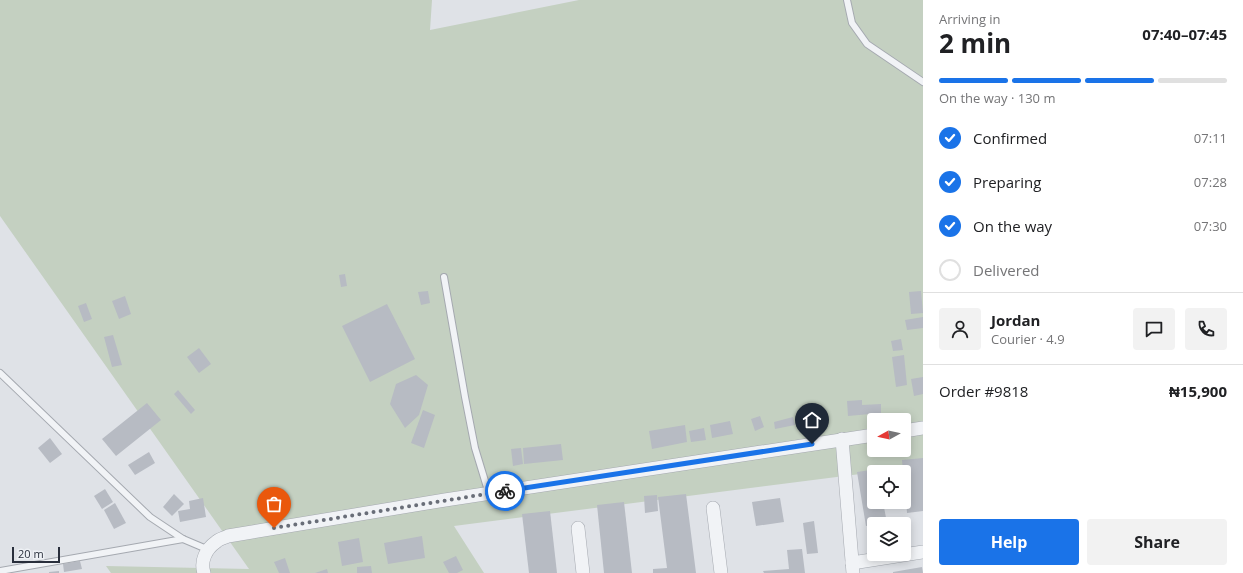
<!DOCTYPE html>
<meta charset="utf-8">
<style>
:root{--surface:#fff;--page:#f2f2f2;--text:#202124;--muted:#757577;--line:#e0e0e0;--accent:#1a73e8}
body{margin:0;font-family:"Open Sans",sans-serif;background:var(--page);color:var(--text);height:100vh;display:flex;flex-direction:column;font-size:15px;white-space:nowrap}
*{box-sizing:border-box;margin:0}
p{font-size:13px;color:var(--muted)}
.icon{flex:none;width:22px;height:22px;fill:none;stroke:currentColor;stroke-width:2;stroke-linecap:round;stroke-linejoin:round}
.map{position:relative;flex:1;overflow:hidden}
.side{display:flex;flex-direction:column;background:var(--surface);width:320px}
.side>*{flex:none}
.needle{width:26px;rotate:262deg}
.controls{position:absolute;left:867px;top:413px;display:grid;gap:8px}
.controls a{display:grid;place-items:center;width:44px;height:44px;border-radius:4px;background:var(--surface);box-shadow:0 2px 10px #0003;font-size:20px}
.scale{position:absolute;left:12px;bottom:10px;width:48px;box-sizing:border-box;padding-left:4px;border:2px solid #292f3c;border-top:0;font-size:11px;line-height:14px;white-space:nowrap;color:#292f3c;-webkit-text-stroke:3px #eef1f5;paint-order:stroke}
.pin{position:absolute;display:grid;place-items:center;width:34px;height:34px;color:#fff;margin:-41px -17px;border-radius:50% 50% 50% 0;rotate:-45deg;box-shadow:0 0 4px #0007}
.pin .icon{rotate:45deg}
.courier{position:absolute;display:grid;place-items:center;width:40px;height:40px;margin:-20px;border:3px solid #1a73e8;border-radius:50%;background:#fff;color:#222;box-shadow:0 1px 5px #0007}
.overview em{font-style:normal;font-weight:700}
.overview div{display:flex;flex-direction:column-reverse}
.overview{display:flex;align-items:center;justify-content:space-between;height:68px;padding:0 16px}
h1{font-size:26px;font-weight:700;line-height:30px}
.bar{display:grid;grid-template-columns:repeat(4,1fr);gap:6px 4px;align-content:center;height:48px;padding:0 16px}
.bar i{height:5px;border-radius:3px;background:var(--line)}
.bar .current{background:var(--accent)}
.bar p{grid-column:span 4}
.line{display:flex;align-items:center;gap:10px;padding:0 16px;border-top:1px solid var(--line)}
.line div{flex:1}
.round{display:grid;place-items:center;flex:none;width:42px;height:42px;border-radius:4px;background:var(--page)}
ol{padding:0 16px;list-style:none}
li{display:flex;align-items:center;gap:12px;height:44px}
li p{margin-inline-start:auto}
li .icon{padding:4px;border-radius:50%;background:var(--accent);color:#fff;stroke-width:4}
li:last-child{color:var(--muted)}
li i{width:22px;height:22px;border:2px solid var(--line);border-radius:50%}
.button{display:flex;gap:8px;margin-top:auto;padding:8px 16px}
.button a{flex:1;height:46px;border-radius:4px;background:var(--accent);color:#fff;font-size:16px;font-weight:700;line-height:46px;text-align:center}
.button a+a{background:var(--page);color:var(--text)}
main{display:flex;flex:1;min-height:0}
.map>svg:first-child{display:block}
.green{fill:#c4d0c1;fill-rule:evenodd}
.building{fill:#b7bbc3}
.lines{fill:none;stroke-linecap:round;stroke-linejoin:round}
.service-casing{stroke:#a5a9b0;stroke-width:8}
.minor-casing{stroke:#a5a9b0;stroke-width:14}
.service{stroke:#f1f3f6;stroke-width:6}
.minor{stroke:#f1f3f6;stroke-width:13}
.done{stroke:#696e78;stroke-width:4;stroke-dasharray:0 7.2}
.route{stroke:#1a73e8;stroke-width:5}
</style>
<main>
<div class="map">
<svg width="923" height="573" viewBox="0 0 923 573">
<rect width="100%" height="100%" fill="#dfe2e7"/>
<path class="green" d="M0,0H432L430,30L579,0H923V466L454,526L484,573H111L106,566L249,569L0,216ZM874,420H904V450H874Z"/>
<g class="building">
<polygon points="345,274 347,286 341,287 339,275"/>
<polygon points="428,291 430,303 421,305 418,292"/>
<polygon points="921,291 923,313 911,314 909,292"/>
<polygon points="125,296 131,314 119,319 112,301"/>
<polygon points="86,303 92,319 84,322 78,306"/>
<polygon points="387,304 415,359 370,382 342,326"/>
<polygon points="923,317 923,328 907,330 905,320"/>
<polygon points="113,335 122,365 112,367 104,337"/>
<polygon points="901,339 903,350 893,351 891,341"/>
<polygon points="199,348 211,364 199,373 187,357"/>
<polygon points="904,355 907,385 896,387 892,357"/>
<polygon points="416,375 428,385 419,415 405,428 390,404 396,384"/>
<polygon points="923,377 923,394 914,396 911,379"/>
<polygon points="178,390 195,410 191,414 174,394"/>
<polygon points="862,400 862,405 881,404 881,413 848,416 847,401"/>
<polygon points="147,403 161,420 116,456 102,439"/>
<polygon points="423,410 435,415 424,448 411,443"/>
<polygon points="760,416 764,427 755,431 751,419"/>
<polygon points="793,417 795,425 775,429 774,422"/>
<polygon points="730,421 733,434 712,438 710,425"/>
<polygon points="685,425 687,442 652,449 649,431"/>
<polygon points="704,428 706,440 691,442 689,431"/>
<polygon points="50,438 62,454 50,463 38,448"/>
<polygon points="561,444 563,460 524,464 523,448"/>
<polygon points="521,448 523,464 513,466 511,449"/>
<polygon points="149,452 155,463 135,475 128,465"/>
<polygon points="923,458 923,511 907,513 904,472 903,472 902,460"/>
<polygon points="877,469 878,472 874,472 874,502 883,502 887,523 866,526 857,472"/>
<polygon points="105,489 113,502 102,509 94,496"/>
<polygon points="174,494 184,504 172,516 163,507"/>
<polygon points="686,494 696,573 653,573 653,569 667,568 658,497"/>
<polygon points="657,495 658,511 645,513 644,496"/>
<polygon points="203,498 206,517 180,522 178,511 190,509 189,501"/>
<polygon points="780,498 784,522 756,526 752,502"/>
<polygon points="624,502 632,573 604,573 597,505"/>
<polygon points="115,503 126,523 114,529 104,510"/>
<polygon points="550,511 557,573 529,573 522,514"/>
<polygon points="814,521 818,553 807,554 803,523"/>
<polygon points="422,536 425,558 388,564 384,543"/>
<polygon points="359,538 363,562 342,566 338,542"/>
<polygon points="802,549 805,573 764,573 763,571 789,569 787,550"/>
<polygon points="456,556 463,570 457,573 449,573 443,562"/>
<polygon points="285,558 290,573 279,573 274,562"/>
<polygon points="80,561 82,569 64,572 63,564"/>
<polygon points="371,566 372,573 357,573 357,567"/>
<polygon points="922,567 923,573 893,573 893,572"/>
<polygon points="327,569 328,573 315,573"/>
<polygon points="59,571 59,573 49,573 49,572"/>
</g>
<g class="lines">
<defs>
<g id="service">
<polyline points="847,0 852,23 867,44 923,82"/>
<polyline points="444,277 465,397 475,448 489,494"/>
<polyline points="0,373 150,517 183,539 209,550"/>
<polyline points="0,571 183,539"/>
</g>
<g id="minor">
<polyline points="904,431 923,428"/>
<polyline points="842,439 853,573"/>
<polyline points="713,508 721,573"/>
<polyline points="578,528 583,573"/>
<polyline points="852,563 923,552"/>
<path d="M204,573C200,561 206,549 216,542C219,539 224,538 228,536L445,500L874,435"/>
</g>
</defs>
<use href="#service" class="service-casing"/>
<use href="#minor" class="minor-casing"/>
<use href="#service" class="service"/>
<use href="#minor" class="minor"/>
</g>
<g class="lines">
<polyline class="done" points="274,528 505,491"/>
<polyline class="route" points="505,491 812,444"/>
</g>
</svg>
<div class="controls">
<a><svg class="needle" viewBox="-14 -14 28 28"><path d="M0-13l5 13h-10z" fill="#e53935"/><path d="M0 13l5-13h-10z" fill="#757577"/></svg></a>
<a><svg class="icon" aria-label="locate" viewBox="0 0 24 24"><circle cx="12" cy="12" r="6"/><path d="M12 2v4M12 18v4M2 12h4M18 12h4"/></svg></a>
<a><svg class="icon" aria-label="layers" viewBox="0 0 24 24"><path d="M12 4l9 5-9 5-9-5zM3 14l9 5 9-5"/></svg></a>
</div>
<div class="scale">20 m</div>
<div class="pin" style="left:274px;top:528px;background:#ea580c"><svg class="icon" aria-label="bag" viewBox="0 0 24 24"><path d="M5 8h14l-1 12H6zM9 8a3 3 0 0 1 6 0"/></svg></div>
<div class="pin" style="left:812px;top:444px;background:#1f2937"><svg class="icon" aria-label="home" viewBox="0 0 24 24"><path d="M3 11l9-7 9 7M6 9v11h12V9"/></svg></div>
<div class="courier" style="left:505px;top:491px"><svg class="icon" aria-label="bike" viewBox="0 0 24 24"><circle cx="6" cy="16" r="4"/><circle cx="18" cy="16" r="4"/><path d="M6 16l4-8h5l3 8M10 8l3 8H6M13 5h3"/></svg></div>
</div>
<section class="side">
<div class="overview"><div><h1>2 min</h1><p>Arriving in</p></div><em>07:40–07:45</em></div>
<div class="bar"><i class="current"></i><i class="current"></i><i class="current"></i><i></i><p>On the way · 130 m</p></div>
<ol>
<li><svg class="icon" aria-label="check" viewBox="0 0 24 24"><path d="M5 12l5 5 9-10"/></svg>Confirmed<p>07:11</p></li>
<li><svg class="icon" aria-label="check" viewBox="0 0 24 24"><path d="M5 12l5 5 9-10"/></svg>Preparing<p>07:28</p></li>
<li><svg class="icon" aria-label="check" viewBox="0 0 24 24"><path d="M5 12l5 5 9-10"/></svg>On the way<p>07:30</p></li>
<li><i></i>Delivered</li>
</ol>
<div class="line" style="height:72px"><a class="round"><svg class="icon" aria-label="person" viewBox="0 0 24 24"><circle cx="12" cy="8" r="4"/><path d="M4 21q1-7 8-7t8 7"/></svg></a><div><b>Jordan</b><p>Courier · 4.9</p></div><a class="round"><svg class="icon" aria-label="chat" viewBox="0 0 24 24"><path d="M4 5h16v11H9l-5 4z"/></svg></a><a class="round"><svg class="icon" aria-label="phone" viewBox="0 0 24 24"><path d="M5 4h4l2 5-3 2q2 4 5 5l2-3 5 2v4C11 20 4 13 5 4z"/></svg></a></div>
<div class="line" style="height:52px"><div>Order #9818</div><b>₦15,900</b></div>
<div class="button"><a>Help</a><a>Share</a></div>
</section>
</main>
